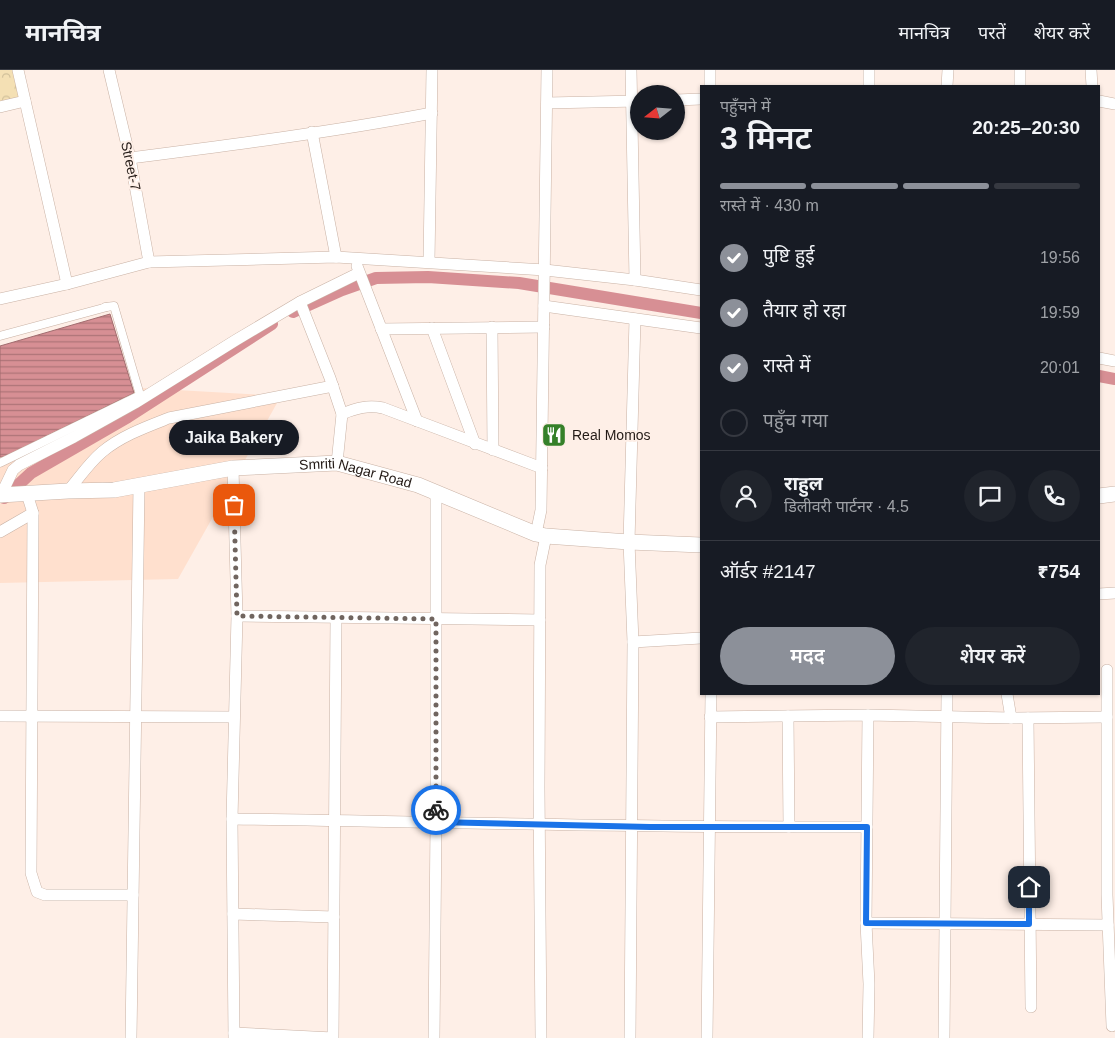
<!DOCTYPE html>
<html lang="hi">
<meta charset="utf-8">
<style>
:root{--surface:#171b24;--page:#20242c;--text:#f1f3f6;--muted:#9ea1a6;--line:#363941;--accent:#8c9099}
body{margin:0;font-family:Arial,"Noto Sans Devanagari",sans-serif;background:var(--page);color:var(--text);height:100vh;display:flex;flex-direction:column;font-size:19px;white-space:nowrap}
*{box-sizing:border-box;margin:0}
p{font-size:16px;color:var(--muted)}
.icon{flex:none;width:28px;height:28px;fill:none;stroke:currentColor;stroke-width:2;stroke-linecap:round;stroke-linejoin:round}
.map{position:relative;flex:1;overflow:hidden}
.details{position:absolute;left:700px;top:15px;width:400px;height:610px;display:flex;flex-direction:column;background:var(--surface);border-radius:0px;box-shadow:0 1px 4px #0004}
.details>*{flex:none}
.needle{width:32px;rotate:253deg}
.tools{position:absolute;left:630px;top:15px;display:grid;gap:10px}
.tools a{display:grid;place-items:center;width:55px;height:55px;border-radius:50%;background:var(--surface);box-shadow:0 1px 4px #0004;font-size:25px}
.pin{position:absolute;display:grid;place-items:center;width:42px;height:42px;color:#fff;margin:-21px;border-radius:10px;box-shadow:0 2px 8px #0006}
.courier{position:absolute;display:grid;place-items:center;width:50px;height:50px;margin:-25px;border:4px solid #1a73e8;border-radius:50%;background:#fff;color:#222;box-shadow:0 1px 6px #0007}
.bubble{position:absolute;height:35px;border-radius:18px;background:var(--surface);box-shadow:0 1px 4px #0004;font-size:16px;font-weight:600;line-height:35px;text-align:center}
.overview em{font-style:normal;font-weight:600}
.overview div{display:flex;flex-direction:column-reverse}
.overview{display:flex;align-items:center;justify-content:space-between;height:85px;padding:0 20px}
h1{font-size:32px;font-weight:600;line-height:38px}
.bar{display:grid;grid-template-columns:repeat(4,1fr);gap:8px 5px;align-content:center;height:60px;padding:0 20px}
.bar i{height:6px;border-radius:4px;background:var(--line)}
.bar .on{background:var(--accent)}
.bar p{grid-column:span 4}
.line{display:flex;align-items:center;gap:12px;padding:0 20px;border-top:1px solid var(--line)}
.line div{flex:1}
.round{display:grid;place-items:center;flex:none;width:52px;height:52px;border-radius:26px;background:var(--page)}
ol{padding:0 20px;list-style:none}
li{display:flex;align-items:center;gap:15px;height:55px}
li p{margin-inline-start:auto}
li .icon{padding:5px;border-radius:50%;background:var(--accent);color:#fff;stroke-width:4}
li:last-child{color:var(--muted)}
li i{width:28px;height:28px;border:2px solid var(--line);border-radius:50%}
.button{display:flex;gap:10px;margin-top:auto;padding:10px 20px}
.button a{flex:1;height:58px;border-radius:30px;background:var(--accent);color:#fff;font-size:20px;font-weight:600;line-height:58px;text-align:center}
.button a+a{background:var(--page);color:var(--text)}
header{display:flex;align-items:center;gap:30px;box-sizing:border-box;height:70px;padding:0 25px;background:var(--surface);border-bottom:1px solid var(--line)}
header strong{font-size:24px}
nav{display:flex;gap:28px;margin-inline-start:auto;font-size:18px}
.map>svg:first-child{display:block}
.built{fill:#ffe0ce}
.park{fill:url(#park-crowns)}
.water{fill:url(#water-rules);stroke:#a16c6e}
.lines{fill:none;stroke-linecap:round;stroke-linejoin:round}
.canal{stroke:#d78f94;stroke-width:12}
.pedestrian-casing{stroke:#c9b2a5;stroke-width:9}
.minor-casing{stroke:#c9b2a5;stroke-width:12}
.secondary-casing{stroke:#c9b2a5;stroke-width:16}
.pedestrian{stroke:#fff;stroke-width:8}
.minor{stroke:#fff;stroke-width:11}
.secondary{stroke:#fff;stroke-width:15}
.done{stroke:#70655f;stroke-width:5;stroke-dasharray:0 9}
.route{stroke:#1a73e8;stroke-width:6}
.labels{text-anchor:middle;stroke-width:4;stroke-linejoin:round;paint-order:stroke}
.street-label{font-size:14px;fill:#231a16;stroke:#feefe7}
.poi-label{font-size:14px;fill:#231a16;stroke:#feefe7;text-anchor:start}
</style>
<header>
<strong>मानचित्र</strong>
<nav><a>मानचित्र</a><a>परतें</a><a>शेयर करें</a></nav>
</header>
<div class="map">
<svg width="1115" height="968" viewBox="0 0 1115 968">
<defs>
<pattern id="park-crowns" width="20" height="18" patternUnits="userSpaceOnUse" patternTransform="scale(1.25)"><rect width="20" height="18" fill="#f4e0b4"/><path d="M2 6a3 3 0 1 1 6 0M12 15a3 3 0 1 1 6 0" fill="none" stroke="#d1c09a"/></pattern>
<pattern id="water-rules" width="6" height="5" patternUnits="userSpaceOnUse" patternTransform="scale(1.25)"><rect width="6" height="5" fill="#d78f94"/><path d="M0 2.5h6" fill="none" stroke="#ae7478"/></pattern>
</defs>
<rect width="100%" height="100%" fill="#feefe7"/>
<polygon class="built" points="0,310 281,326 178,509 0,513"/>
<polygon class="park" points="0,0 18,0 25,31 0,37"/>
<polygon class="water" points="110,244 134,323 4,387 0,387 0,276"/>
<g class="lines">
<g class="canal">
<polyline points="293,242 342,220 376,208 428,207 519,213 701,243"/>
<polyline points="1099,306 1115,309"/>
<polyline points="4,428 31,403 128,347 272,254"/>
</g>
<defs>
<g id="pedestrian">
<polyline points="0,266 107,237"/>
<polyline points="0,393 140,325 114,236 105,237"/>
</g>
<g id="minor">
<polyline points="18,0 67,214"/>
<polyline points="109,0 130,88 149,192"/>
<polyline points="631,0 635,210"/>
<polyline points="710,0 710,16"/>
<polyline points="1020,0 1020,16"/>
<polyline points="1091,0 1092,16"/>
<polyline points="869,16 869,0"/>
<polyline points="947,16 948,0"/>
<polyline points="676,30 701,29"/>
<polyline points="1099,31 1115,34"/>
<polyline points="547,33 638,31"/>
<polyline points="0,37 25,31"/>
<polyline points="312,62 336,187"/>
<path d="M130,88C231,75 332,62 432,43"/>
<polyline points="429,191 432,0"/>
<polyline points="357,196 417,351"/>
<polyline points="0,229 67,214 149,192 336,187 545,200 635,210 701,220"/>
<polyline points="300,232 330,308 342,344 337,393"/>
<polyline points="544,236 701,258"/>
<polyline points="492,257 493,380"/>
<polyline points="432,258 475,374"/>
<polyline points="381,259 544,257"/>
<polyline points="1099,288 1115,291"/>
<path d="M342,344C356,338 368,335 383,338L542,398"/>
<polyline points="233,398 237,546 232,749 234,968"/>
<path d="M68,421C79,408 89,393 102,382C121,366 146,357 169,348L333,316"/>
<polyline points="27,424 33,443 31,803 37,822 45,825 133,825"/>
<polyline points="1,425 13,400 19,395 74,367 135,333 236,270 300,232 359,203"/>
<polyline points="0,462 33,443"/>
<polyline points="536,464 541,440 547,0"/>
<polyline points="1099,524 1115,523"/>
<polyline points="237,546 540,550"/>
<polyline points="633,572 701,568"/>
<polyline points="1107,600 1107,825 1112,956"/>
<polyline points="1007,624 1011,648"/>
<polyline points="0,646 234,647"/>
<polyline points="788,646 789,757"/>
<polyline points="710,647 868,645 1011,648 1107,647"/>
<polyline points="1028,648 1031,937"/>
<path d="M232,749C444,752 655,758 867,757"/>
<polyline points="233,844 334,847"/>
<polyline points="866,853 1108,855"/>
<polyline points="234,963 333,968 336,548"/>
<polyline points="131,968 139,417"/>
<polyline points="434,968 436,752 436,422"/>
<polyline points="541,968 539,718 540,495 546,466"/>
<polyline points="630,968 633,572 629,472 635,249"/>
<polyline points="707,968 711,624"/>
<polyline points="868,968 869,914 866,853 868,645"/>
<polyline points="944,968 947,624"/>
</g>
<g id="secondary">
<path id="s1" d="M0,425L68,421L114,420L233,398L337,393L418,415L536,464L546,466L629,472L701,475"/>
<polyline points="1099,426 1115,424"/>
</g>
</defs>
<use href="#pedestrian" class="pedestrian-casing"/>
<use href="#minor" class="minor-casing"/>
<use href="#secondary" class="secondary-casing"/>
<use href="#pedestrian" class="pedestrian"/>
<use href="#minor" class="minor"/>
<use href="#secondary" class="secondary"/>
</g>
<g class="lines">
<polyline class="done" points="234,435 237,546 436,549 436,740"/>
<polyline class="route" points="436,740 436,752 650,757 867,757 866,853 1029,854 1029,817"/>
</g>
<defs>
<symbol id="restaurant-square" viewBox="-11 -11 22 22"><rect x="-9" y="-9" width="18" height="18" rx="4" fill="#358029" stroke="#feefe7"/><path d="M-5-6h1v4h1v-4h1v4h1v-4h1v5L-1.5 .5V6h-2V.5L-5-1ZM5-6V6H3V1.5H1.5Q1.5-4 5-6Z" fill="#fff"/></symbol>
</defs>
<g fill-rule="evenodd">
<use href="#restaurant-square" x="540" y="351" width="28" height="28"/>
</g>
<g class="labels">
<g class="street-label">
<text transform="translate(131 96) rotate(78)" y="5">Street-7</text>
<text dy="5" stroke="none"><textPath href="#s1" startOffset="359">Smriti Nagar Road</textPath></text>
</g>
<g class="poi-label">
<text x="572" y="370">Real Momos</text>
</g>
</g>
</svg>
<div class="tools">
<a><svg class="needle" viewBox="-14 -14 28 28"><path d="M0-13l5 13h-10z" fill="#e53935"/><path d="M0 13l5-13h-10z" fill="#9ea1a6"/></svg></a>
</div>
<div class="pin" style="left:234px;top:435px;background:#ea580c"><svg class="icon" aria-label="bag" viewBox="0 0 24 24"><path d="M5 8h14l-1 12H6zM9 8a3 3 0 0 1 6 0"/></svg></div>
<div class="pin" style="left:1029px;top:817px;background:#1f2937"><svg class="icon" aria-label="home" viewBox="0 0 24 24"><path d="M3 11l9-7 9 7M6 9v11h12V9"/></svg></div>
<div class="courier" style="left:436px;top:740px"><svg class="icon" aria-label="bike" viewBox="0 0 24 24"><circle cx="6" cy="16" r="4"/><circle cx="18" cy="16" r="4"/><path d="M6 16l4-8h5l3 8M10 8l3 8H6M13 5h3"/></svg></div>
<div class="bubble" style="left:169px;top:350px;width:130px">Jaika Bakery</div>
<section class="details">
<div class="overview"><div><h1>3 मिनट</h1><p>पहुँचने में</p></div><em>20:25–20:30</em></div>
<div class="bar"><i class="on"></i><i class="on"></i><i class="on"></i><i></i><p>रास्ते में · 430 m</p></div>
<ol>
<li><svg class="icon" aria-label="check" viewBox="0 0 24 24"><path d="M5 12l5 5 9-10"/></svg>पुष्टि हुई<p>19:56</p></li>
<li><svg class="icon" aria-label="check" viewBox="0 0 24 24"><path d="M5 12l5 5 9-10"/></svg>तैयार हो रहा<p>19:59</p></li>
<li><svg class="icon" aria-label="check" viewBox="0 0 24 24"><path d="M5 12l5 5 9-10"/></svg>रास्ते में<p>20:01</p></li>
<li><i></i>पहुँच गया</li>
</ol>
<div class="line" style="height:90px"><a class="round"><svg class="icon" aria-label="person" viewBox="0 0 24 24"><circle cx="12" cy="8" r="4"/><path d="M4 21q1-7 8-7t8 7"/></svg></a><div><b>राहुल</b><p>डिलीवरी पार्टनर · 4.5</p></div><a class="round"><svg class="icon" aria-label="chat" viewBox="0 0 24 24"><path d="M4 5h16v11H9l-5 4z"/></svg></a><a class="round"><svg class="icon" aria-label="phone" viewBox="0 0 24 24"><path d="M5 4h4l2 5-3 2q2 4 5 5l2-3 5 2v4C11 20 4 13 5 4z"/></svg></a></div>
<div class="line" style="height:65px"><div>ऑर्डर #2147</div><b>₹754</b></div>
<div class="button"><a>मदद</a><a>शेयर करें</a></div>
</section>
</div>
